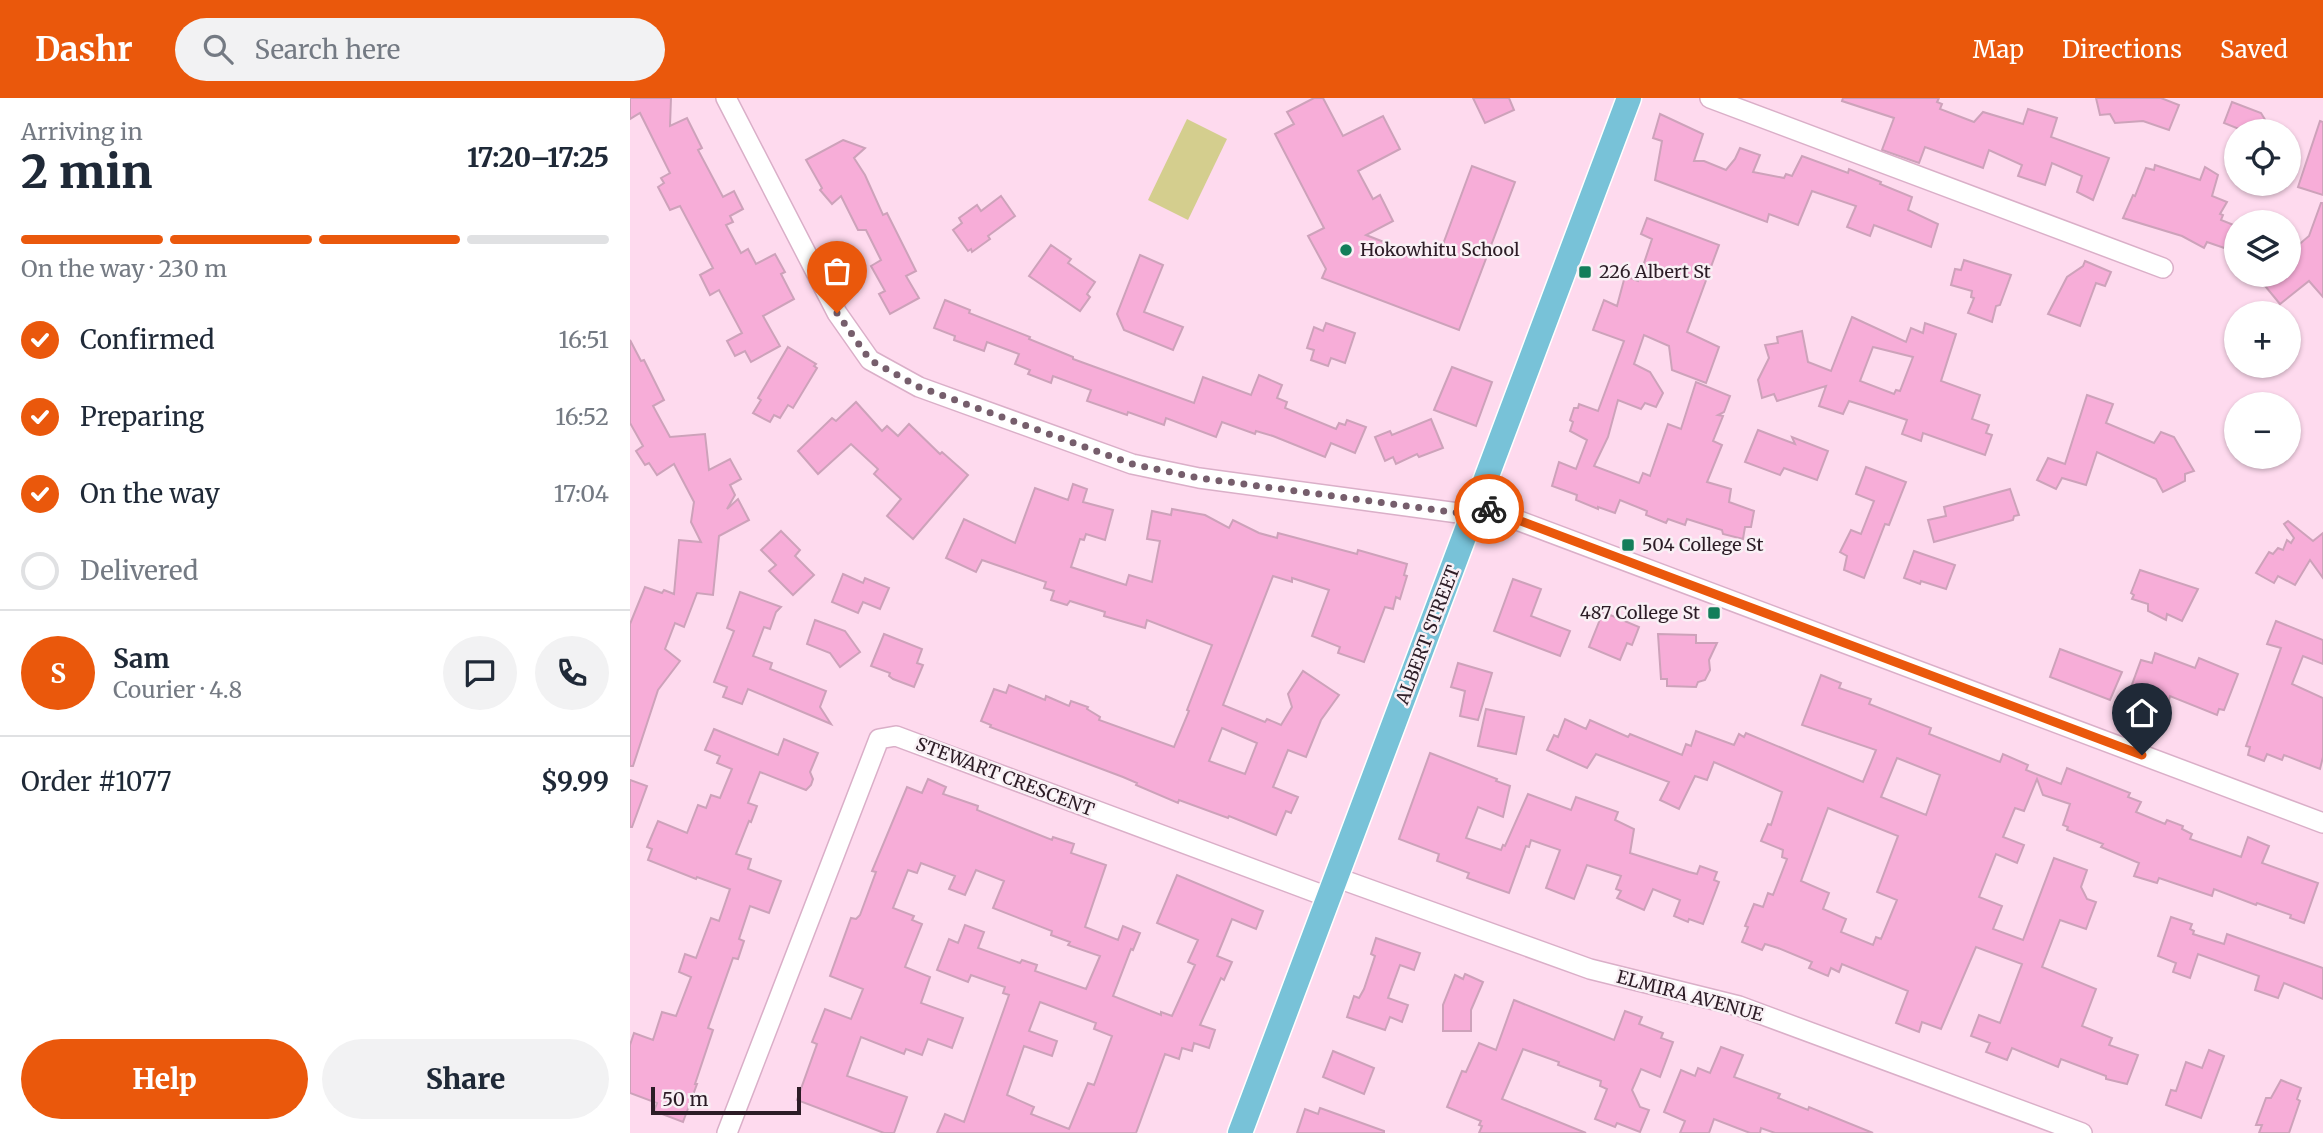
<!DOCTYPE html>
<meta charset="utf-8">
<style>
:root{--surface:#fff;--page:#f2f2f3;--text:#1f2937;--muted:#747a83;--line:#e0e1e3;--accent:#ea580c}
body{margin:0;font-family:Merriweather,serif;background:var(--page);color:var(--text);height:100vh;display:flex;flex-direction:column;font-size:26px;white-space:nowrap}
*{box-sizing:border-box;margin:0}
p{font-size:23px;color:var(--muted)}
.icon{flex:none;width:38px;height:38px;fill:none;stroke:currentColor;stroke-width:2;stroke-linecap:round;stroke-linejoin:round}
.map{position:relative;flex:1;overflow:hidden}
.drawer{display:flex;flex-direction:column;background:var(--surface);width:630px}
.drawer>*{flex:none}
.buttons{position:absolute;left:1594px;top:21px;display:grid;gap:14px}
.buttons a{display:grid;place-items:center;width:77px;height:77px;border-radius:50%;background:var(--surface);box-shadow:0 2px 5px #0004;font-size:35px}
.scale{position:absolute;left:21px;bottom:18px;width:150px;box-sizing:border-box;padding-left:7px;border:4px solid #2c1c26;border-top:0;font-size:19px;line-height:24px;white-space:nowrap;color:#2c1c26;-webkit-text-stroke:5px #f9f0f5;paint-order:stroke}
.pin{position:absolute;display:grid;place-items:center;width:60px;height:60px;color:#fff;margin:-72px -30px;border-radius:50% 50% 50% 0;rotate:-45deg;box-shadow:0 0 7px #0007}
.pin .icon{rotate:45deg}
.courier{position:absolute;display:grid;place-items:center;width:70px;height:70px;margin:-35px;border:5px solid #ea580c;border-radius:50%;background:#fff;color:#222;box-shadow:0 2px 9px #0007}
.head em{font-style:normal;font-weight:800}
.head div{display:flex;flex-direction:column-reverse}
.head{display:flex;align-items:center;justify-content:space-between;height:119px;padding:0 21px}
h1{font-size:46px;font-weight:800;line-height:52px}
.bar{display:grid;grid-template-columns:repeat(4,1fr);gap:10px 7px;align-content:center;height:84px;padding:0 21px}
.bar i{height:9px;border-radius:5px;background:var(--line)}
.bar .current{background:var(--accent)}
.bar p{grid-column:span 4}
.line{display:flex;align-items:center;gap:18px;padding:0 21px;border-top:2px solid var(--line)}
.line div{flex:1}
.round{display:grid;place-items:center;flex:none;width:74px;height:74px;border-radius:37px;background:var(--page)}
ol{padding:0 21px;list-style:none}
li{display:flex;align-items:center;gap:21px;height:77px}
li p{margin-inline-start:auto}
li .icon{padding:7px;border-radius:50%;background:var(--accent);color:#fff;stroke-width:4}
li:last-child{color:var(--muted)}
li i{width:38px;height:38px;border:4px solid var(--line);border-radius:50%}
.button{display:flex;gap:14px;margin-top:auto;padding:14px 21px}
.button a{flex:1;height:80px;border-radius:42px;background:var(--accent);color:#fff;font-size:28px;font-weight:800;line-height:80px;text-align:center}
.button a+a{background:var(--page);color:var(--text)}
header{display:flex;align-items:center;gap:42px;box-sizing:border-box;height:98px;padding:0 35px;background:var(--accent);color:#fff}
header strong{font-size:33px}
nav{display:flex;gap:38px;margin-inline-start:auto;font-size:24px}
.search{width:490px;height:63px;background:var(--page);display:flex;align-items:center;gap:18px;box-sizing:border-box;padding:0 24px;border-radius:38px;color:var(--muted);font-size:26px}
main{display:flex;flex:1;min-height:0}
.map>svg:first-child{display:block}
.green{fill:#d4ce8e}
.building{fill:#f7add8;stroke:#cda2ba;stroke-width:2;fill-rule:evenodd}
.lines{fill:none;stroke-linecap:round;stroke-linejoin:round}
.minor-casing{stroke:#daafc8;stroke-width:22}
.major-casing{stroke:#fff;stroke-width:27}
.minor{stroke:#fff;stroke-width:19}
.major{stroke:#78c2d8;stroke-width:24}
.done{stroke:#765e6c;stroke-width:7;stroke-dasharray:0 12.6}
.route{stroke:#ea580c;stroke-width:9}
.poi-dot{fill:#137e5a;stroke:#f9f0f5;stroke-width:2.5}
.labels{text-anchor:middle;stroke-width:5;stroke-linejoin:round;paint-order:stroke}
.poi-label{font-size:18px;fill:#2c1c26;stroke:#f9f0f5;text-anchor:start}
.street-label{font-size:18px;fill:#2c1c26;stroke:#f9f0f5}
</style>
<header>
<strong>Dashr</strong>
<div class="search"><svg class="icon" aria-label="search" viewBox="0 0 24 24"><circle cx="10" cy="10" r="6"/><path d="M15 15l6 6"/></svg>Search here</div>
<nav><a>Map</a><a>Directions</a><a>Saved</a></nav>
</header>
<main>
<section class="drawer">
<div class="head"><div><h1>2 min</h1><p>Arriving in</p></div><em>17:20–17:25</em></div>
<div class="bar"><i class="current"></i><i class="current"></i><i class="current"></i><i></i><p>On the way · 230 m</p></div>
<ol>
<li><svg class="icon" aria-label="check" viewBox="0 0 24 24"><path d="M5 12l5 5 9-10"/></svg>Confirmed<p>16:51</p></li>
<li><svg class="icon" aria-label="check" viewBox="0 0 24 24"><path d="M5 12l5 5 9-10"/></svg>Preparing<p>16:52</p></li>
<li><svg class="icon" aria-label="check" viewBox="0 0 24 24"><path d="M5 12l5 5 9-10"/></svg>On the way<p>17:04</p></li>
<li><i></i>Delivered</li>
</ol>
<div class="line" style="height:126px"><b class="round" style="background:var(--accent);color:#fff">S</b><div><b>Sam</b><p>Courier · 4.8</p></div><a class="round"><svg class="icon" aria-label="chat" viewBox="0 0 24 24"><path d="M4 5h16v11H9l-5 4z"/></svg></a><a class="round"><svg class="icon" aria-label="phone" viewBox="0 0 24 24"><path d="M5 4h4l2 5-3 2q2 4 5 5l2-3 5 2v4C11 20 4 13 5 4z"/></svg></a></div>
<div class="line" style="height:91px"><div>Order #1077</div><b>$9.99</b></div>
<div class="button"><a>Help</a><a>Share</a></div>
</section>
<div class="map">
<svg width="1693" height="1035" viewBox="0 0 1693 1035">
<rect width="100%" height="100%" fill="#fedaee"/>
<polygon class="green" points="557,21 597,41 558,122 518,102"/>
<g class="building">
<polygon points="0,0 41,0 40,28 57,20 72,50 68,52 93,99 104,93 113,111 100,118 103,124 96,127 111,155 118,151 126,166 145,156 155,174 151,176 164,201 133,218 150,248 121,264 115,253 105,258 97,243 112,235 89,192 80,197 70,177 83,170 50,108 40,112 28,89 34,85 31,80 40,75 10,15 0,21"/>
<polygon points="684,0 693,0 713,38 753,18 770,51 728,73 743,101 750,97 763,123 736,137 782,155 784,148 809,157 842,68 885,84 829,232 692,180 696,171 678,138 694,130 645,36 664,26 657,14"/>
<polygon points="843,0 879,0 884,12 855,25"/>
<polygon points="1213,0 1309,0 1307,4 1312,6 1310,11 1344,24 1353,14 1393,26 1398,11 1427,20 1421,39 1479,60 1463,102 1447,94 1452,78 1422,65 1415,87 1388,78 1392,67 1359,52 1353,70 1295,49 1289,65 1252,52 1264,20 1212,3"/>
<polygon points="1466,0 1531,0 1549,7 1539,32 1513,23 1485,25 1480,16 1470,17"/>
<polygon points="1602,4 1631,15 1642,33 1614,33 1594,25"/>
<polygon points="1030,16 1073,36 1064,63 1074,63 1096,72 1105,61 1110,50 1130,57 1123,74 1154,80 1156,76 1162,78 1172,58 1218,75 1219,71 1251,84 1250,86 1282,99 1278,112 1308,126 1301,149 1244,127 1240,138 1217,129 1226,108 1182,93 1168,127 1139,116 1137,124 1025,82 1032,43 1023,40"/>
<polygon points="1690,23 1693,24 1693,97 1668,89"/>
<polygon points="213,42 235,50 224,60 235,77 253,117 257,115 286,173 276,178 289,200 260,216 249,196 255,193 241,168 251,162 236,132 228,132 211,98 202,106 190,92 192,90 176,62"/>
<polygon points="1525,67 1570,82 1575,69 1588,77 1582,98 1597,104 1590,116 1593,117 1591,122 1606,128 1606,154 1577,144 1574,150 1552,138 1493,120 1503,97 1505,98 1516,70 1524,72"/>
<polygon points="371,98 385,118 358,138 360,141 342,154 341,151 338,153 323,132 332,125 329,120 347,107 351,113"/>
<polygon points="1691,105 1693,105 1693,199 1679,183 1650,206 1626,177 1659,177 1659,155 1679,138"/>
<polygon points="1017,120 1089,147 1057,234 1089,249 1076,285 1042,272 1039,248 1014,237 1004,266 1020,274 1033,295 1026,309 1015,305 1011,311 988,302 978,339 964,368 1009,385 1013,375 1020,378 1038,326 1051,331 1066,284 1100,298 1094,314 1088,317 1093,318 1083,343 1092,347 1077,384 1101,391 1099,404 1124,413 1121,429 1115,429 1113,441 1093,436 1092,432 1057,421 1055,427 1038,421 1036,425 1016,417 1017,413 990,402 985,415 968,409 968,411 946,402 947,397 922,388 929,364 946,371 957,342 940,333 943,324 940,322 944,310 948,310 949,306 968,313 994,243 963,232 974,202 987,208 995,178 1008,183 1022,141 1011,136"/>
<polygon points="421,147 441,161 438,165 465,184 457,196 460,199 450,213 399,178"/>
<polygon points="510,157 533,167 514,214 553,229 543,252 494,232 487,216"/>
<polygon points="1334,162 1381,177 1370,207 1366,208 1362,224 1338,215 1344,200 1341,199 1342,193 1321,187 1325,171 1331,172"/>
<polygon points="1455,163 1481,174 1475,188 1466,185 1450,228 1418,216 1437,179 1453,168"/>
<polygon points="315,202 340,212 339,215 400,239 399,241 443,259 443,261 564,305 573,279 621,297 629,277 652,287 647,300 657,304 655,310 706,331 709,325 715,327 717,322 736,329 725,355 701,345 695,359 643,338 626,333 625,336 592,324 586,339 536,320 534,327 498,314 497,317 457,303 461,292 423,278 421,285 398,276 400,272 385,266 389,256 357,244 354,253 324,242 325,238 304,230"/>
<path d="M1222,219L1276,244L1281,230L1293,235L1295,225L1326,236L1311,283L1350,297L1342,321L1359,327L1356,335L1362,337L1355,357L1293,335L1291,343L1272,336L1277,322L1235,308L1219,303L1213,316L1189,308L1196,288L1147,303L1144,296L1132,300L1128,282L1139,260L1135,247L1148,245L1147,239L1172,233L1178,264L1201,273ZM1243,249L1283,259L1270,293L1266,292L1264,296L1230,283Z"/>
<polygon points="696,225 725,235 715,265 701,260 698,268 681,262 684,252 677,250 684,229 693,233"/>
<polygon points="0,242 11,263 14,262 34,302 23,308 40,339 75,336 79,372 100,361 111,381 100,387 105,397 97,411 108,401 119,422 89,438 83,497 67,495 54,529 45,525 35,551 50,563 28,592 3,668 0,668 0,526 15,489 32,495 34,492 44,496 49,442 71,444 61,424 64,404 44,366 27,377 19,365 15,367 6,353 13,348 0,325"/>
<polygon points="158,249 186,266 184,268 187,270 163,310 158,307 150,320 144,317 140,324 123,315 131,302 128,300"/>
<polygon points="822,269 862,284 846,328 804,312"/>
<polygon points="1457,297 1483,306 1476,325 1524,345 1531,334 1544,339 1564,373 1555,376 1555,383 1533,394 1526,381 1467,354 1456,387 1432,380 1426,391 1407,382 1418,360 1435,366"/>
<polygon points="226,304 252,333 257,328 268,338 279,326 310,356 312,354 338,377 283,441 257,418 271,401 244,376 248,371 221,346 188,376 168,353 202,320 206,323"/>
<polygon points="801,321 813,350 789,359 787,356 766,366 763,359 755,363 745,339 760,333 762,337"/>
<polygon points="1128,332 1165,346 1162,339 1198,353 1187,382 1154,370 1150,377 1115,364"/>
<polygon points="1236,369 1276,384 1259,427 1255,426 1234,480 1214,472 1217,458 1210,454 1221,432 1231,436 1244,403 1226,396"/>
<path d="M443,386L457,391L453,404L483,412L475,442L456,436L454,442L450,441L441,469L496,487L499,477L522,484L530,443L517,441L522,413L541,417L542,411L575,417L599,430L603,422L629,435L647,440L648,435L727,456L728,452L777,466L774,477L777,478L770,501L766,499L763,511L755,509L734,564L708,555L710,549L682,538L699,492L662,480V484L643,478L593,607L635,624L637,621L651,627L662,609L658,596L673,573L709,597L691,622L676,659L658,652L643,689L668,699L661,715L656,713L646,737L599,718L598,720L549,702L548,705L506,687L507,685L493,679L360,629L361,627L351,623L364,591L376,595L379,587L415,602L416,598L439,608L441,603L458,609L457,611L470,619L469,622L544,649L559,613L557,612L582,547L517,522L515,530L474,518L475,514L440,503L437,507L421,502L424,493L414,490L416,484L352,462L346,474L316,460L334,421L385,445L405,390L438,402ZM592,630L627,645L615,676L579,663Z"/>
<polygon points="1380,391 1389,417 1384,418 1383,422 1304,444 1298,422 1316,418 1314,409"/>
<polygon points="1658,423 1683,443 1693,435 1693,480 1680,462 1665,487 1648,478 1644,485 1626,475 1639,454 1643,456 1648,450 1653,452 1657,442 1661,445 1664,440 1654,426"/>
<polygon points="151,433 170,452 165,458 184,477 163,497 139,473 146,467 131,452"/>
<polygon points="1284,453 1325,467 1316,491 1291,483 1290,486 1274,480"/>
<polygon points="1510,472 1568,491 1552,523 1537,516 1536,522 1518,513 1518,506 1502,501 1504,497 1501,495"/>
<polygon points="213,476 233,485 235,480 259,490 250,511 233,504 228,515 202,504"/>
<polygon points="883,481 911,491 901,518 940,533 930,558 864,533"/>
<polygon points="110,494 151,509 146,514 140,531 134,529 123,558 142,565 140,571 196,593 190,609 201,626 118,591 112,606 93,599 97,589 84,584 104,533 97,530"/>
<polygon points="973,514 1009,529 1002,547 997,545 990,562 959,549"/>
<polygon points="185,522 215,533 230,554 210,569 200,555 177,546"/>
<polygon points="1646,523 1693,542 1693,566 1673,558 1662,586 1693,600 1693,659 1690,671 1654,657 1652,662 1637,656 1634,663 1618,657 1620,649 1616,648 1651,550 1637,546"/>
<polygon points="254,536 292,551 287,565 293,567 284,589 263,581 259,578 260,575 241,568"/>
<polygon points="1028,536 1066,537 1066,545 1087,545 1079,562 1080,572 1075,582 1068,584 1066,589 1037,588 1037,581 1031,581"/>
<polygon points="1430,551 1492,574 1480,602 1420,579"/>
<polygon points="1525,555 1565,570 1569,560 1608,576 1594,612 1589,611 1587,617 1540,598 1539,602 1528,598 1527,602 1500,592 1511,562 1522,565"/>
<polygon points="828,565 862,575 848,622 830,618 835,593 821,589"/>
<path d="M1191,577L1211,585L1209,590L1241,601L1239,606L1301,630L1299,636L1370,664L1373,656L1398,667L1396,672L1431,686L1437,670L1500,695L1498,699L1511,704L1506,714L1535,726L1537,722L1553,728L1552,731L1562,736L1560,741L1611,759L1618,739L1639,748L1632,765L1688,785L1674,825L1660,820L1661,817L1627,805L1626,807L1584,791L1582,798L1529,780L1527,785L1504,778L1509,765L1471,749L1473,746L1437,732L1438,729L1433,727L1440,706L1413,697L1407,681L1394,713L1385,710L1373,739L1394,747L1387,765L1366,756L1349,799L1372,808L1363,831L1393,842L1424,760L1457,772L1451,789L1457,801L1466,804L1456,831L1430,822L1412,869L1466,891L1452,928L1482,940L1479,947L1508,957L1497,986L1476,981V978L1431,961L1428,969L1382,950L1377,962L1356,954L1360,945L1341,938L1349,917L1370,925L1392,866L1346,849L1311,931L1292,924L1289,934L1266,925L1278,893L1212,866L1209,874L1201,870L1198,878L1179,870L1182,864L1148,850L1135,846L1132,852L1112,844L1118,829L1115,828L1124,806L1133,809L1138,795L1143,797L1157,761L1152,759L1153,752L1131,743L1138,726L1141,727L1152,694L1084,664L1077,682L1065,678L1049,711L1030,702L1039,684L966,656L957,670L917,652L924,637L928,639L935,621L956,631L960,622L998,639L1000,636L1052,657L1056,646L1061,648L1066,633L1104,647L1109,636L1114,639L1116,635L1233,684L1246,652L1172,627ZM1267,660L1310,677L1296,717L1251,699ZM1198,710L1268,738L1247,794L1267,802L1251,841L1246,839L1243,847L1211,834L1216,821L1193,811L1199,795L1171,783Z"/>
<polygon points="856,611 894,619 886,656 848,648"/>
<polygon points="84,631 148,657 154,641 188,655 180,674 183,681 181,687 176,692 130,674 118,705 127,708 121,724 119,723 106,756 121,761 118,771 151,783 139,815 120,808 109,841 114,843 108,861 103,860 78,930 83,932 65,986 67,986 53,1024 24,1013 27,1005 0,995 0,947 4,935 23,942 32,914 46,918 61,879 49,874 55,856 66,860 81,820 89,823 100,791 67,779 66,781 18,762 22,751 17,749 28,723 57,735 68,707 76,710 81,697 90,700 102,671 87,665 90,658 75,652"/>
<polygon points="800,655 867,681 866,683 880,688 873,719 848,709 836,740 871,752 873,747 875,748 898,696 941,712 946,699 988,714 985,722 1004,731 1000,755 1059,774 1067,776 1070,768 1087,774 1084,782 1089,784 1073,826 1059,821 1058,824 1044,818 1050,802 1023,791 1014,812 987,800 991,793 986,791 991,778 957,767 944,801 916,790 930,752 901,742 899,749 896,748 879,795 837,780 839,775 807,763 809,756 769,741"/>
<path d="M298,681L316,689L313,696L348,708L347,712L422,742L423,739L444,746L441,755L476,767L455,829L488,842L493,828L510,835L503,852L501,851L483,898L531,917V914L542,918L565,867L558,864L568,842L527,825L547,777L633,813L626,831L602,821L587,858L602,864L594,882L591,880L570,927L585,932L579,950L564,945L562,953L552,950L549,961L535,956L506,1035H307L315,1016L334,1024L379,897L373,895L375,889L341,877L338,884L307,872L319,841L328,845L335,827L354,834L348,850L390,865L392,862L407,867L405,873L456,891L470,858L438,847L440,844L421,837L422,833L363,810L374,783L346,772L335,797L319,791L325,778L291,765L287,775L278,772L263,810L284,818L282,822L292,826L275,869L300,879L291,905L333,920L322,950L298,941L292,957L276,951L274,956L231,939L217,978L277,999L264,1035H254L167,1002L187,946L182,944L195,911L221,921L233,891L200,878L221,820L226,821L230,817L246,774L242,773L277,689L292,695ZM410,904L466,925L464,931L482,938L464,987L458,985L439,1031L401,1016L404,1009L377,997L394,948L422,958L427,943L399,933Z"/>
<polygon points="0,682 17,688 2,729 0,729"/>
<polygon points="1541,819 1562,826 1560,831 1564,833 1563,836 1594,846 1597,836 1693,870 1693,901 1654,885 1648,900 1625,892 1629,878 1568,856 1560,880 1543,874 1546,865 1528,858"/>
<polygon points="746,840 790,855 784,872 770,867 758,900 778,907 772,924 760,919 755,932 717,919 724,898 729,900 734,891 745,858 741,856"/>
<polygon points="835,876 853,884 841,912 841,933 813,933 813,907 825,877 833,881"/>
<polygon points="884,902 984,942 995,913 1012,919 1009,926 1033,935 1031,940 1043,944 1030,979 1011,971 1002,992 1010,1009 1019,1012 1010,1034 987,1025 985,1029 965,1021 977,991 970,988 971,983 928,967 929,964 893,951 872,1001 956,1035 849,1035 852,1028 849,1027 851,1023 817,1009 832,973 836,974 849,945 866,952"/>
<polygon points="1091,949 1113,957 1104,979 1150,996 1148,1000 1178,1012 1179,1009 1243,1035 1145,1035 1131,1030 1130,1035 1120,1035 1084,1021 1079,1035 1050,1035 1055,1023 1034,1014 1051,972 1065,978 1068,970 1080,975"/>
<polygon points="1579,952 1594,958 1571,1020 1536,1007 1541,992 1546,993 1556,964 1572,970"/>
<polygon points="703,953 744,970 734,996 693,979"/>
<polygon points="1651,982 1671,990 1667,1001 1670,1003 1659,1035 1629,1035 1632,1027 1626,1027 1636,1000 1641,1000"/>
<polygon points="690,1010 754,1033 754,1035 667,1035 675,1011 688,1016"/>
</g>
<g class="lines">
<defs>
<g id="minor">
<polyline points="96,0 207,215 240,262 289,289 502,366 569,380 843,417"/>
<polyline points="1080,0 1533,170"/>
<polyline points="847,407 1693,725"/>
<polyline points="705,779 960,871 1109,908 1452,1035"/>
<polyline points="97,1035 249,641 266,638 698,799"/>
</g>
<polyline id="major" points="610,1035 999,0"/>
</defs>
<use href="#minor" class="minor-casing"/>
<use href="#major" class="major-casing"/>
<use href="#minor" class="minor"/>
<use href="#major" class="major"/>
</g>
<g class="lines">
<polyline class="done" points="207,215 240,262 289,289 502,366 569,380 844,417 847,407 859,411"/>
<polyline class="route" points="859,411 1512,657"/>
</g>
<g class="poi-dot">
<circle cx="716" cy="152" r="7"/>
<rect x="948" y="167" width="14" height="14" rx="3.5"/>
<rect x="991" y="440" width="14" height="14" rx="3.5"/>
<rect x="1077" y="508" width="14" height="14" rx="3.5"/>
</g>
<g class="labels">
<g class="poi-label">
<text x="730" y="158">Hokowhitu School</text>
<text x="969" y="180">226 Albert St</text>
<text x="1012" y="453">504 College St</text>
<text x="1070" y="521" text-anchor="end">487 College St</text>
</g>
<g class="street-label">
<text transform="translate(798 537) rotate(-69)" y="6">ALBERT STREET</text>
<text transform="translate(375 679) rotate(21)" y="6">STEWART CRESCENT</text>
<text transform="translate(1060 898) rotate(15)" y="6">ELMIRA AVENUE</text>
</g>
</g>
</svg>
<div class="buttons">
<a><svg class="icon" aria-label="locate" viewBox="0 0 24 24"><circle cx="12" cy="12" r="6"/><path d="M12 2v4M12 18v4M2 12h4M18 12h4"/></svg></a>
<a><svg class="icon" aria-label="layers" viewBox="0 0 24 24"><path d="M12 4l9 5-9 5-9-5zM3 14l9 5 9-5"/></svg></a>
<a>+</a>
<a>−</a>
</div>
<div class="scale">50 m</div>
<div class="pin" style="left:207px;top:215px;background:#ea580c"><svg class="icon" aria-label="bag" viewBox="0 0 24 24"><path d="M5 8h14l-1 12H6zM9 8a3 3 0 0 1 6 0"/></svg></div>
<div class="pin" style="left:1512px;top:657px;background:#1f2937"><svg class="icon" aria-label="home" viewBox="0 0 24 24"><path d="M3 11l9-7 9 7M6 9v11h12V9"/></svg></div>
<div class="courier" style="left:859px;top:411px"><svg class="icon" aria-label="bike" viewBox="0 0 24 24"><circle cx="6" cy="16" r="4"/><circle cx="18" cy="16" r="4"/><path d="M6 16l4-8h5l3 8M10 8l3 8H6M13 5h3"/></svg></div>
</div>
</main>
